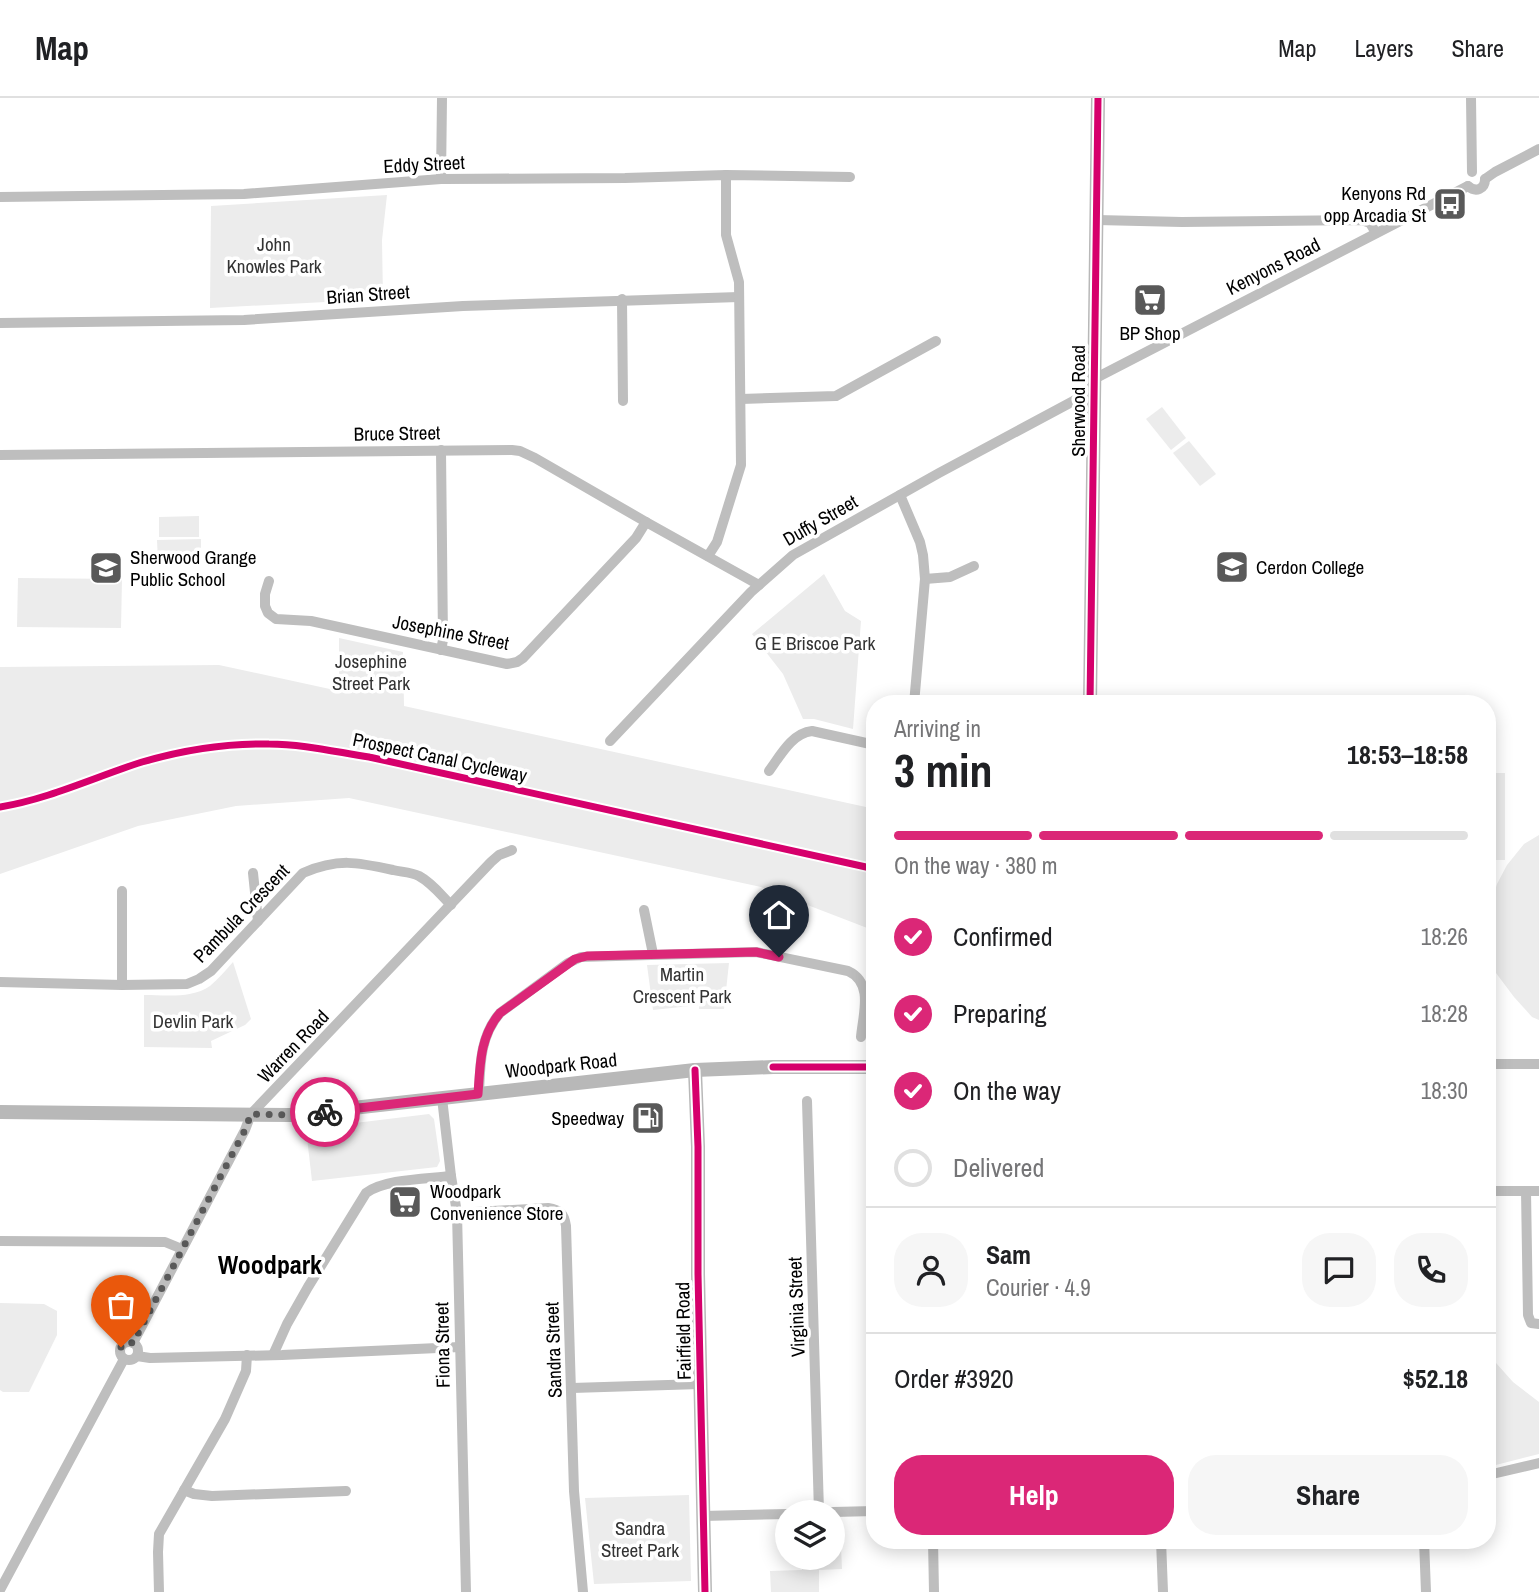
<!DOCTYPE html>
<meta charset="utf-8">
<style>
:root{--surface:#fff;--page:#f6f6f6;--text:#202124;--muted:#757577;--line:#e0e0e0;--accent:#db2777}
body{margin:0;font-family:"Archivo Narrow",sans-serif;background:var(--page);color:var(--text);height:100vh;display:flex;flex-direction:column;font-size:26px;white-space:nowrap}
*{box-sizing:border-box;margin:0}
p{font-size:23px;color:var(--muted)}
.icon{flex:none;width:38px;height:38px;fill:none;stroke:currentColor;stroke-width:2;stroke-linecap:round;stroke-linejoin:round}
.map{position:relative;flex:1;overflow:hidden}
.drawer{position:absolute;left:866px;top:597px;width:630px;height:854px;display:flex;flex-direction:column;background:var(--surface);border-radius:28px;box-shadow:0 4px 18px #0003}
.drawer>*{flex:none}
.controls{position:absolute;left:775px;top:1402px;display:grid;gap:14px}
.controls a{display:grid;place-items:center;width:70px;height:70px;border-radius:50%;background:var(--surface);box-shadow:0 4px 18px #0003;font-size:35px}
.pin{position:absolute;display:grid;place-items:center;width:60px;height:60px;color:#fff;margin:-72px -30px;border-radius:50% 50% 50% 0;rotate:-45deg;box-shadow:0 0 7px #0007}
.pin .icon{rotate:45deg}
.courier{position:absolute;display:grid;place-items:center;width:70px;height:70px;margin:-35px;border:5px solid #db2777;border-radius:50%;background:#fff;color:#222;box-shadow:0 2px 9px #0007}
.summary em{font-style:normal;font-weight:700}
.summary div{display:flex;flex-direction:column-reverse}
.summary{display:flex;align-items:center;justify-content:space-between;height:119px;padding:0 28px}
h1{font-size:46px;font-weight:700;line-height:52px}
.bar{display:grid;grid-template-columns:repeat(4,1fr);gap:10px 7px;align-content:center;height:84px;padding:0 28px}
.bar i{height:9px;border-radius:5px;background:var(--line)}
.bar .selected{background:var(--accent)}
.bar p{grid-column:span 4}
.line{display:flex;align-items:center;gap:18px;padding:0 28px;border-top:2px solid var(--line)}
.line div{flex:1}
.round{display:grid;place-items:center;flex:none;width:74px;height:74px;border-radius:28px;background:var(--page)}
ol{padding:0 28px;list-style:none}
li{display:flex;align-items:center;gap:21px;height:77px}
li p{margin-inline-start:auto}
li .icon{padding:7px;border-radius:50%;background:var(--accent);color:#fff;stroke-width:4}
li:last-child{color:var(--muted)}
li i{width:38px;height:38px;border:4px solid var(--line);border-radius:50%}
.button{display:flex;gap:14px;margin-top:auto;padding:14px 28px}
.button a{flex:1;height:80px;border-radius:28px;background:var(--accent);color:#fff;font-size:28px;font-weight:700;line-height:80px;text-align:center}
.button a+a{background:var(--page);color:var(--text)}
header{display:flex;align-items:center;gap:42px;box-sizing:border-box;height:98px;padding:0 35px;background:var(--surface);border-bottom:2px solid var(--line)}
header strong{font-size:33px}
nav{display:flex;gap:38px;margin-inline-start:auto;font-size:24px}
.map>svg:first-child{display:block}
.green{fill:#ececec}
.lines{fill:none;stroke-linecap:round;stroke-linejoin:round}
.street{stroke:#bebebe;stroke-width:10}
.secondary{stroke:#b8b8b8;stroke-width:14}
.cycleway-casing{stroke:#fff;stroke-width:11}
.cycleway{stroke:#d6006c;stroke-width:7}
.done{stroke:#595959;stroke-width:7;stroke-dasharray:0 12.6}
.route{stroke:#db2777;stroke-width:9}
.labels{text-anchor:middle;stroke-width:7;stroke-linejoin:round;paint-order:stroke}
.street-label{font-size:19px;fill:#000;stroke:#fff}
.poi-label{font-size:19px;fill:#000;stroke:#fff;text-anchor:start}
.park-label{font-size:19px;fill:#333;stroke:#fff}
.district-label{font-size:26px;font-weight:bold;fill:#000;stroke:#fff}
</style>
<header>
<strong>Map</strong>
<nav><a>Map</a><a>Layers</a><a>Share</a></nav>
</header>
<div class="map">
<svg width="1539" height="1494" viewBox="0 0 1539 1494">
<rect width="100%" height="100%" fill="#fff"/>
<g class="green">
<polygon points="387,97 382,142 383,201 210,210 211,108"/>
<polygon points="1162,309 1186,340 1171,352 1146,321"/>
<polygon points="1189,343 1216,376 1200,388 1173,355"/>
<polygon points="199,418 199,439 159,439 159,419"/>
<polygon points="201,441 201,464 158,464 157,442"/>
<polygon points="824,476 845,513 861,523 853,631 814,621 803,621 783,576 752,536"/>
<polygon points="18,480 122,481 121,530 17,529"/>
<polygon points="339,540 403,554 404,608 875,711 875,833 761,789 349,700 236,708 138,728 0,776 0,569 219,567 339,593"/>
<rect x="1488" y="675" width="17" height="87"/>
<polygon points="1539,737 1539,922 1532,919 1514,899 1496,875 1488,835 1490,808 1497,786 1507,767 1524,746"/>
<path d="M233,864L251,921L245,927L211,943L212,950L144,949V897C165,897 191,901 210,888C218,881 226,872 233,864Z"/>
<polygon points="729,865 724,911 699,911 699,907 653,912 647,867"/>
<polygon points="429,1016 434,1021 440,1063 437,1069 312,1083 306,1031"/>
<polygon points="0,1205 44,1206 57,1213 57,1237 29,1294 3,1294 0,1292"/>
<polygon points="1488,1256 1513,1284 1539,1304 1539,1356 1488,1369"/>
<polygon points="689,1397 691,1483 594,1486 585,1400"/>
<polygon points="833,1428 840,1428 842,1471 819,1472 819,1494 771,1494 770,1473 802,1472 802,1460 833,1460"/>
</g>
<g class="lines">
<g class="street">
<polyline points="1471,0 1472,74"/>
<polyline points="441,81 442,0"/>
<polyline points="1485,81 1495,74 1539,51"/>
<path d="M1468,88C1476,95 1485,91 1485,81"/>
<polyline points="0,99 244,96 441,81 625,80 726,77 850,79"/>
<polyline points="1097,122 1182,124 1362,122 1370,125 1376,135"/>
<polyline points="622,201 623,303"/>
<polyline points="0,225 244,222 463,208 739,199"/>
<polyline points="1094,281 1468,88"/>
<polyline points="741,301 836,298 936,243"/>
<polyline points="441,352 443,542 441,552"/>
<polyline points="0,357 512,352 520,353 535,360 646,424 759,487"/>
<polyline points="900,397 920,444 923,457 925,481 914,606"/>
<polyline points="708,458 717,444 741,367 739,184 726,137 726,77"/>
<polyline points="925,481 950,479 974,468"/>
<polyline points="269,483 265,496 265,508 268,515 276,521 311,523 507,566 517,564 523,560 636,440 646,424"/>
<polyline points="610,643 751,494 793,457 939,375 1094,292"/>
<path d="M769,673C780,658 792,635 812,633L875,647"/>
<polyline points="253,775 258,823"/>
<polyline points="644,812 653,856"/>
<path d="M0,884L122,887L187,886L199,881L211,873L303,775C338,760 357,764 393,772C401,774 411,774 419,778C432,785 441,797 451,807"/>
<polyline points="122,887 122,793"/>
<polyline points="1488,966 1539,966"/>
<path d="M479,996C480,967 480,938 500,915L568,865L581,859L756,854L848,873C874,885 863,916 861,939"/>
<polyline points="442,1000 451,1078 457,1115 466,1494"/>
<polyline points="807,1003 819,1414"/>
<polyline points="1488,1093 1539,1093"/>
<polyline points="1526,1093 1528,1217 1531,1225 1539,1226"/>
<path d="M457,1115L548,1110C560,1112 564,1115 566,1128L574,1393L583,1494"/>
<polyline points="0,1143 165,1144 182,1151"/>
<circle cx="129" cy="1253" r="9"/>
<polyline points="133,1245 245,1032 251,1016 491,764 499,757 512,752"/>
<path d="M273,1257L287,1226L308,1189L366,1095C384,1081 427,1081 451,1078"/>
<polyline points="137,1258 150,1260 282,1257 460,1249"/>
<polyline points="572,1290 700,1286"/>
<polyline points="1488,1377 1539,1365"/>
<polyline points="184,1392 194,1396 212,1398 346,1393"/>
<polyline points="833,1414 875,1413"/>
<polyline points="703,1418 788,1416"/>
<polyline points="933,1442 934,1494"/>
<polyline points="1161,1442 1163,1494"/>
<polyline points="1424,1442 1426,1494"/>
<polyline points="0,1492 124,1261"/>
<polyline points="159,1494 158,1454 159,1436 225,1321 246,1273 247,1257"/>
</g>
<g class="secondary">
<polyline points="1090,606 1098,0"/>
<polyline points="695,972 698,1049 698,1176 705,1494"/>
<polyline points="0,1014 290,1017 695,972 773,969 875,969"/>
</g>
<defs>
<g id="cycleway">
<polyline points="1090,606 1098,0"/>
<path d="M0,709C49,701 95,679 142,664C183,652 226,645 269,646C303,646 336,654 369,659L875,771"/>
<polyline points="773,969 875,969"/>
<polyline points="695,972 698,1049 698,1176 705,1494"/>
</g>
</defs>
<use href="#cycleway" class="cycleway-casing"/>
<use href="#cycleway" class="cycleway"/>
</g>
<g class="lines">
<polyline class="done" points="121,1249 127,1244 133,1245 245,1032 251,1016 290,1017 325,1014"/>
<path class="route" d="M325,1014L478,996C480,967 480,938 500,915L575,861L587,858L756,854L779,859"/>
</g>
<defs>
<symbol id="bus-square" viewBox="-11 -11 22 22"><rect x="-9" y="-9" width="18" height="18" rx="4" fill="#595959" stroke="#fff"/><path d="M-5-6H5V4H4V6H2V4H-2V6H-4V4H-5ZM-3.5-4V0h7V-4ZM-3.5 1.2v1.5H-2V1.2ZM2 1.2v1.5H3.5V1.2Z" fill="#fff"/></symbol>
<symbol id="supermarket-square" viewBox="-11 -11 22 22"><rect x="-9" y="-9" width="18" height="18" rx="4" fill="#595959" stroke="#fff"/><path d="M-6-5.5h2.5l.6 2H6L4.5 2H-2.5L-4.4-4H-6ZM-1.5 3.2a1.3 1.3 0 1 0 .1 0ZM3 3.2a1.3 1.3 0 1 0 .1 0Z" fill="#fff"/></symbol>
<symbol id="school-square" viewBox="-11 -11 22 22"><rect x="-9" y="-9" width="18" height="18" rx="4" fill="#595959" stroke="#fff"/><path d="M0-5L7-2L0 1L-7-2ZM-4 1L0 2.5L4 1V4Q0 6-4 4Z" fill="#fff"/></symbol>
<symbol id="fuel-square" viewBox="-11 -11 22 22"><rect x="-9" y="-9" width="18" height="18" rx="4" fill="#595959" stroke="#fff"/><path d="M-5.5-6h7V0h2V4h1.3V-2.5L3-4.5l.8-.8L6-3V5H2.5V1h-1V6h-7ZM-4.2-4.7v3.2H.2V-4.7Z" fill="#fff"/></symbol>
</defs>
<g fill-rule="evenodd">
<use href="#bus-square" x="1431" y="87" width="38" height="38"/>
<use href="#supermarket-square" x="1131" y="183" width="38" height="38"/>
<use href="#school-square" x="1213" y="450" width="38" height="38"/>
<use href="#school-square" x="87" y="451" width="38" height="38"/>
<use href="#fuel-square" x="629" y="1001" width="38" height="38"/>
<use href="#supermarket-square" x="386" y="1085" width="38" height="38"/>
</g>
<g class="labels">
<g class="street-label">
<text transform="translate(424 66) rotate(-3)" y="7">Eddy Street</text>
<text transform="translate(1273 168) rotate(-27)" y="7">Kenyons Road</text>
<text transform="translate(368 196) rotate(-4)" y="7">Brian Street</text>
<text transform="translate(1078 303) rotate(-90)" y="7">Sherwood Road</text>
<text transform="translate(397 335) rotate(-1)" y="7">Bruce Street</text>
<text transform="translate(820 422) rotate(-30)" y="7">Duffy Street</text>
<text transform="translate(451 534) rotate(11)" y="7">Josephine Street</text>
<text transform="translate(440 659) rotate(12)" y="7">Prospect Canal Cycleway</text>
<text transform="translate(241 815) rotate(-46)" y="7">Pambula Crescent</text>
<text transform="translate(293 948) rotate(-46)" y="7">Warren Road</text>
<text transform="translate(561 967) rotate(-6)" y="7">Woodpark Road</text>
<text transform="translate(796 1209) rotate(-92)" y="7">Virginia Street</text>
<text transform="translate(683 1233) rotate(-91)" y="7">Fairfield Road</text>
<text transform="translate(442 1247) rotate(-91)" y="7">Fiona Street</text>
<text transform="translate(553 1252) rotate(-92)" y="7">Sandra Street</text>
</g>
<g class="poi-label">
<text x="1426" y="102" text-anchor="end">Kenyons Rd<tspan x="1426" dy="22">opp Arcadia St</tspan></text>
<text x="1150" y="242" text-anchor="middle">BP Shop</text>
<text x="130" y="466">Sherwood Grange<tspan x="130" dy="22">Public School</tspan></text>
<text x="1256" y="476">Cerdon College</text>
<text x="624" y="1027" text-anchor="end">Speedway</text>
<text x="430" y="1100">Woodpark<tspan x="430" dy="22">Convenience Store</tspan></text>
</g>
<g class="park-label">
<text x="274" y="153">John<tspan x="274" dy="22">Knowles Park</tspan></text>
<text x="815" y="552">G E Briscoe Park</text>
<text x="371" y="570">Josephine<tspan x="371" dy="22">Street Park</tspan></text>
<text x="682" y="883">Martin<tspan x="682" dy="22">Crescent Park</tspan></text>
<text x="193" y="930">Devlin Park</text>
<text x="640" y="1437">Sandra<tspan x="640" dy="22">Street Park</tspan></text>
</g>
<g class="district-label">
<text x="270" y="1176">Woodpark</text>
</g>
</g>
</svg>
<div class="controls">
<a><svg class="icon" aria-label="layers" viewBox="0 0 24 24"><path d="M12 4l9 5-9 5-9-5zM3 14l9 5 9-5"/></svg></a>
</div>
<div class="pin" style="left:121px;top:1249px;background:#ea580c"><svg class="icon" aria-label="bag" viewBox="0 0 24 24"><path d="M5 8h14l-1 12H6zM9 8a3 3 0 0 1 6 0"/></svg></div>
<div class="pin" style="left:779px;top:859px;background:#1f2937"><svg class="icon" aria-label="home" viewBox="0 0 24 24"><path d="M3 11l9-7 9 7M6 9v11h12V9"/></svg></div>
<div class="courier" style="left:325px;top:1014px"><svg class="icon" aria-label="bike" viewBox="0 0 24 24"><circle cx="6" cy="16" r="4"/><circle cx="18" cy="16" r="4"/><path d="M6 16l4-8h5l3 8M10 8l3 8H6M13 5h3"/></svg></div>
<section class="drawer">
<div class="summary"><div><h1>3 min</h1><p>Arriving in</p></div><em>18:53–18:58</em></div>
<div class="bar"><i class="selected"></i><i class="selected"></i><i class="selected"></i><i></i><p>On the way · 380 m</p></div>
<ol>
<li><svg class="icon" aria-label="check" viewBox="0 0 24 24"><path d="M5 12l5 5 9-10"/></svg>Confirmed<p>18:26</p></li>
<li><svg class="icon" aria-label="check" viewBox="0 0 24 24"><path d="M5 12l5 5 9-10"/></svg>Preparing<p>18:28</p></li>
<li><svg class="icon" aria-label="check" viewBox="0 0 24 24"><path d="M5 12l5 5 9-10"/></svg>On the way<p>18:30</p></li>
<li><i></i>Delivered</li>
</ol>
<div class="line" style="height:126px"><a class="round"><svg class="icon" aria-label="person" viewBox="0 0 24 24"><circle cx="12" cy="8" r="4"/><path d="M4 21q1-7 8-7t8 7"/></svg></a><div><b>Sam</b><p>Courier · 4.9</p></div><a class="round"><svg class="icon" aria-label="chat" viewBox="0 0 24 24"><path d="M4 5h16v11H9l-5 4z"/></svg></a><a class="round"><svg class="icon" aria-label="phone" viewBox="0 0 24 24"><path d="M5 4h4l2 5-3 2q2 4 5 5l2-3 5 2v4C11 20 4 13 5 4z"/></svg></a></div>
<div class="line" style="height:91px"><div>Order #3920</div><b>$52.18</b></div>
<div class="button"><a>Help</a><a>Share</a></div>
</section>
</div>
